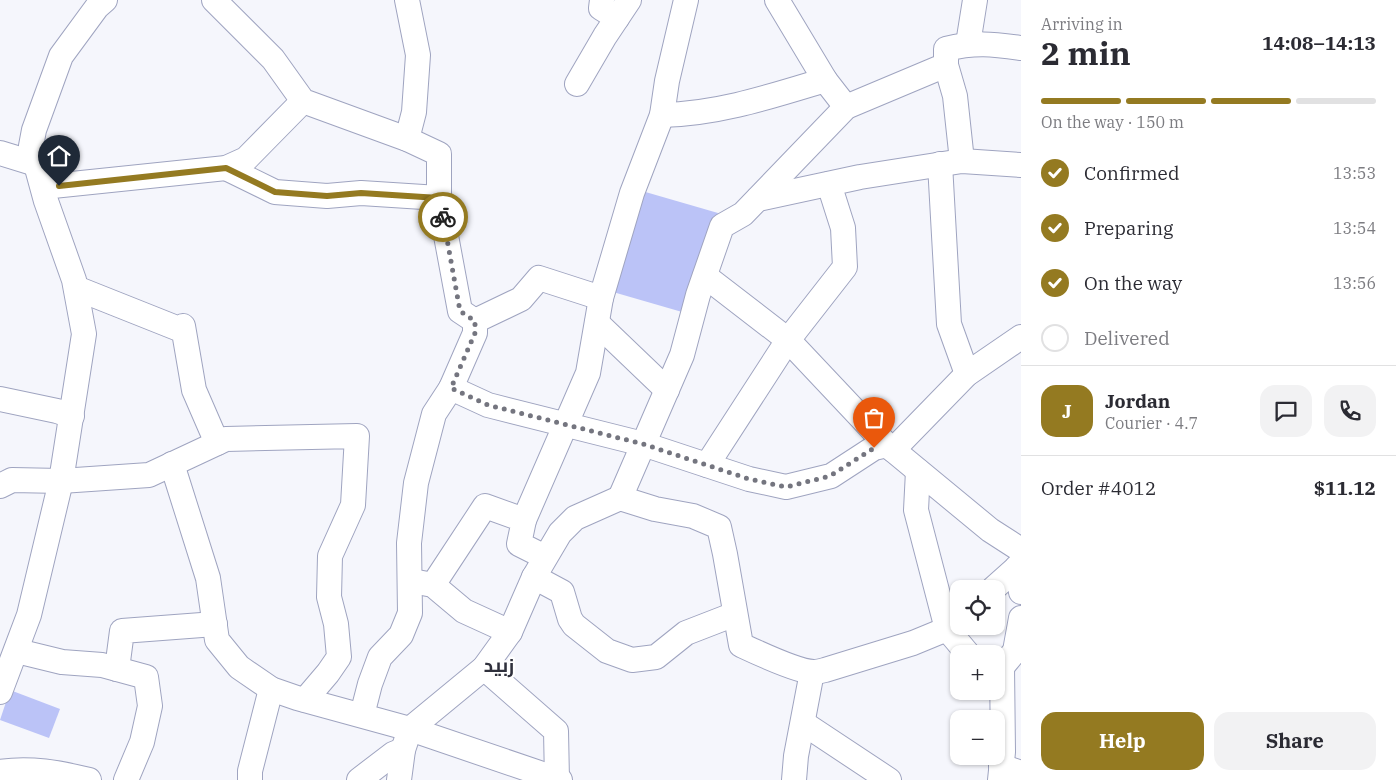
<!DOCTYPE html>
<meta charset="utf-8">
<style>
:root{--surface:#fff;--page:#f2f2f3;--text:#2b2b33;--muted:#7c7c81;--line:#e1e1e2;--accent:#947a21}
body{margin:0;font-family:"IBM Plex Serif",Cairo,serif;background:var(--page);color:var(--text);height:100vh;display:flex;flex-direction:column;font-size:19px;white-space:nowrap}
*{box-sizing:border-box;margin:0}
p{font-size:16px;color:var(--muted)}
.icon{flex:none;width:28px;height:28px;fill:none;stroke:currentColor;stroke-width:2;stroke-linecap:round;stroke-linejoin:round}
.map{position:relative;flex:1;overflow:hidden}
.sheet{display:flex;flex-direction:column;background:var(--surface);width:375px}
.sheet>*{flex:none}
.tools{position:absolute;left:950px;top:580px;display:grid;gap:10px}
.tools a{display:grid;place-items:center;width:55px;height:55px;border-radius:10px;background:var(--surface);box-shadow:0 1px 4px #0004;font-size:25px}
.pin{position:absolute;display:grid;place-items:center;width:42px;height:42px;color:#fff;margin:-51px -21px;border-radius:50% 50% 50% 0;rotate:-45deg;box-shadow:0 0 5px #0007}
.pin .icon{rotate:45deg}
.courier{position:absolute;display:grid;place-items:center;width:50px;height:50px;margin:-25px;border:4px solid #947a21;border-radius:50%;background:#fff;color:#222;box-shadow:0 1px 6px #0007}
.summary em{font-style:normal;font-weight:800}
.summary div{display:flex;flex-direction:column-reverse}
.summary{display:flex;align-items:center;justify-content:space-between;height:85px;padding:0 20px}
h1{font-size:32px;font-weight:800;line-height:38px}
.bar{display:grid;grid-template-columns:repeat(4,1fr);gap:8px 5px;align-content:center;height:60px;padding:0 20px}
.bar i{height:6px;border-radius:4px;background:var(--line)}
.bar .active{background:var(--accent)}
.bar p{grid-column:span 4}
.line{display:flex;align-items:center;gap:12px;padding:0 20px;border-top:1px solid var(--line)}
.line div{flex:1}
.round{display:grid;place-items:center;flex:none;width:52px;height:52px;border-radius:15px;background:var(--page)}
ol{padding:0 20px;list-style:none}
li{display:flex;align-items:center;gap:15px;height:55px}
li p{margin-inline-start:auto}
li .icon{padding:5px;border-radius:50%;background:var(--accent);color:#fff;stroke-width:4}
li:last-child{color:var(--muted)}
li i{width:28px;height:28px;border:2px solid var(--line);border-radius:50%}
.action{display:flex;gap:10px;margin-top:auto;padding:10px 20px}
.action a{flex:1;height:58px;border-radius:15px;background:var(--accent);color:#fff;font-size:20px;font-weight:800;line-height:58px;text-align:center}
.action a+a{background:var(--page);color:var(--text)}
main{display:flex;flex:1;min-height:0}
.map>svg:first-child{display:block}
.building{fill:#bbc3f7}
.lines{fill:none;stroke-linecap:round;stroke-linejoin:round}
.minor-casing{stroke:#9fa4c0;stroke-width:26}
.minor{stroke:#fff;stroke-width:24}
.done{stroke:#74757f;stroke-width:5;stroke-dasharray:0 9}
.route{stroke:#947a21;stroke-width:6}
.labels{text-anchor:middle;stroke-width:4.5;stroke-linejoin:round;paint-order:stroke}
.district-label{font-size:19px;font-weight:bold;fill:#2f303c;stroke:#fff}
</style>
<main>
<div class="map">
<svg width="1021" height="780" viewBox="0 0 1021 780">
<rect width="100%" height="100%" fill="#f5f6fc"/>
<g class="building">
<polygon points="642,191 718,213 689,314 613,292"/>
<polygon points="10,690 60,709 49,738 0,720"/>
</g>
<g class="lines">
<defs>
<g id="minor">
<polyline points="214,0 273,59 303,101 407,139 439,154 439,198"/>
<polyline points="602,0 601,8 617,18"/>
<polyline points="777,0 825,80"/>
<polyline points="968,44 975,0"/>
<polyline points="946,65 955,96 962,161"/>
<polyline points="577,84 605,36 629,0"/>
<path d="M662,115C718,114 772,96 825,80L846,107"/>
<polyline points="407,139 414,112 418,55 407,0"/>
<polyline points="0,153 36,164"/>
<polyline points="940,164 949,324 967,374"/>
<polyline points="226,168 275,192 327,196 361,193 439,198 460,311 475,321 475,333 451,388 434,414 416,483 409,543 410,613 401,635 380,657 370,684 362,715"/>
<polyline points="43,187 226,168 246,159 303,101"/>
<polyline points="758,199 860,177 962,161 1021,165"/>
<polyline points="705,276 788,340 887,445 990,530 1021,550"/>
<polyline points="76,288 179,329 183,326 194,390 217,443"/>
<polyline points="475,321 521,299 539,278 601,298 632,193 662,115 667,81 686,0"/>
<polyline points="597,323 667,390"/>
<polyline points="451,388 488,405 643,444 749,479 786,487 831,476 874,448 887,445"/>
<polyline points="0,399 57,411 72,416"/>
<polyline points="893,450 967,374 1021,337"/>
<polyline points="172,464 208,578 217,640 239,667 271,689 297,698 410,729 560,780"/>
<polyline points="707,465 788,340 845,267 843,228 829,184"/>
<polyline points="918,471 916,510 947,629 968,654"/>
<polyline points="0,486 12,480 61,481 149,475 226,439 357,436 353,505 330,556 329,597 336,624 339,657 328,673 305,700"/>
<path d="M620,498L682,355L698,295L722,226L743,214L846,107L946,65V49C975,42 992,44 1021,48"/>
<polyline points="524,520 588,373 601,298"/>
<polyline points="1017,567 1021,592"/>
<polyline points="534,577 562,592 570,619 574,625 607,651 632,660 656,657 686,633 735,614"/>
<polyline points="417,582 433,585 464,611 510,632"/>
<polyline points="433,585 485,506 524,520 519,544 545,557"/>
<polyline points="993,589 1021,564"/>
<polyline points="17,651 62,662 102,665 146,677 150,706 142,742 126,780"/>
<polyline points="996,666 1002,667 1015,651 1021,618"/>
<polyline points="484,668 556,731 557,780"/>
<polyline points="117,669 122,631 215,624"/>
<polyline points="0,692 29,615 61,481 84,334 74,280 46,201 31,146 34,130 61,56 97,7 105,0"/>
<polyline points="803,723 889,780"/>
<polyline points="1001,766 1021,773"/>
<path d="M0,772C30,767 60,773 89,780"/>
<polyline points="250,780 250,771 271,689"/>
<polyline points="359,780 393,754 403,750"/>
<path d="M399,780L403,750L410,729L484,668L510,632L534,577L560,533L575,518L620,498L655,509L693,516L719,527L725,554L741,645C756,652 798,672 814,672C817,672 821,671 825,670L913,643L947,629L959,619"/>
<polyline points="794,780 796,756 812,672"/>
<polyline points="1000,780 1003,752 1002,667"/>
</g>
</defs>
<use href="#minor" class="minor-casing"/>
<use href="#minor" class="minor"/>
</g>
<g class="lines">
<polyline class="done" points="443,217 460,311 475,321 475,333 451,388 488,405 643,444 749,479 786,487 830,476 874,448"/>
<polyline class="route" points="59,186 226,168 275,192 327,196 361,193 439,198 443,217"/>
</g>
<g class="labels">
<g class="district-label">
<text x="499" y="672">زبيد</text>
</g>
</g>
</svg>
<div class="tools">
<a><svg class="icon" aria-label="locate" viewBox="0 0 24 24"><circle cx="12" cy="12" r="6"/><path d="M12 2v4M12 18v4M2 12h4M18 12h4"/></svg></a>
<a>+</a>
<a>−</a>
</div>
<div class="pin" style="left:874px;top:448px;background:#ea580c"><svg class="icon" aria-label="bag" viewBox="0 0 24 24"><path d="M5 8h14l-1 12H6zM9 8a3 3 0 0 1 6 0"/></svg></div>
<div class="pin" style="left:59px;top:186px;background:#1f2937"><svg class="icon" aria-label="home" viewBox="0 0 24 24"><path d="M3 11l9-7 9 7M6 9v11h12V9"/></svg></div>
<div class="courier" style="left:443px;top:217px"><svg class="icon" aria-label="bike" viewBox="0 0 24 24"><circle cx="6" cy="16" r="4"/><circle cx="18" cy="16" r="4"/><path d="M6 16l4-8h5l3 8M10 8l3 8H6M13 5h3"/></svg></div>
</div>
<section class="sheet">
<div class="summary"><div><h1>2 min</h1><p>Arriving in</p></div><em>14:08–14:13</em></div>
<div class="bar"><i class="active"></i><i class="active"></i><i class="active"></i><i></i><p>On the way · 150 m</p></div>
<ol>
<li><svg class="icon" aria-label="check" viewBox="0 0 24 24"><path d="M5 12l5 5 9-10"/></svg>Confirmed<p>13:53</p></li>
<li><svg class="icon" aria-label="check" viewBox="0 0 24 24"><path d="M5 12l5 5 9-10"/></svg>Preparing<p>13:54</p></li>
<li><svg class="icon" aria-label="check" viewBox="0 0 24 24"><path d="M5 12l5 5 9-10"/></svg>On the way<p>13:56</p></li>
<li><i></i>Delivered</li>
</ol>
<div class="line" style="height:90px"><b class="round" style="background:var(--accent);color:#fff">J</b><div><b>Jordan</b><p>Courier · 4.7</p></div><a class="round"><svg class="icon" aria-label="chat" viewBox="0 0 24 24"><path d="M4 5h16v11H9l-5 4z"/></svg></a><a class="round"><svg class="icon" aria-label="phone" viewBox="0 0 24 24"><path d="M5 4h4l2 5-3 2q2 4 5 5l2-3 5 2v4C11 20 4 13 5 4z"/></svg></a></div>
<div class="line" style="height:65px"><div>Order #4012</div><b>$11.12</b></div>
<div class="action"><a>Help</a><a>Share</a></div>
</section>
</main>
